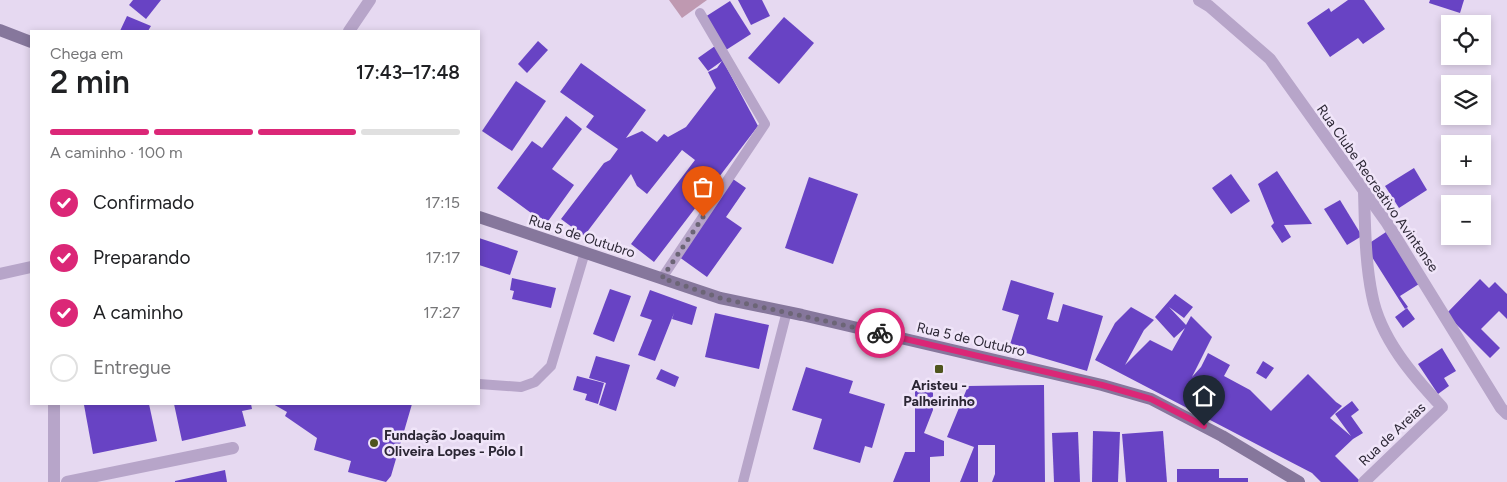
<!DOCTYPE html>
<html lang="pt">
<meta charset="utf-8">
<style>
:root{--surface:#fff;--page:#f6f6f6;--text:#202124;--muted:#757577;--line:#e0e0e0;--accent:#db2777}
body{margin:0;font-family:Figtree,sans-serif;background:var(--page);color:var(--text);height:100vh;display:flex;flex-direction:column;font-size:19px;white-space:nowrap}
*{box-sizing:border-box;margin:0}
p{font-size:16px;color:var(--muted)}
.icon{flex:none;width:28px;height:28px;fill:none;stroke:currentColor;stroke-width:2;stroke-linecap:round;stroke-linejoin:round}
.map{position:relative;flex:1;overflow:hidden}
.drawer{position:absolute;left:30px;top:30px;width:450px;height:375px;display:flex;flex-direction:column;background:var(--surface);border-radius:0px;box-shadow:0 2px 8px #0003}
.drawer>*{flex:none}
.tools{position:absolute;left:1441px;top:15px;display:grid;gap:10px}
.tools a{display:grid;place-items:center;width:50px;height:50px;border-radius:0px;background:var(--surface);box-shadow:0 2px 8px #0003;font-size:25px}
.pin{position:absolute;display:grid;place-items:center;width:42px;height:42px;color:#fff;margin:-51px -21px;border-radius:50% 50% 50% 0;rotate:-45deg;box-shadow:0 0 5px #0007}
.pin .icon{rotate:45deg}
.courier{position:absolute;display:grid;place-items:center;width:50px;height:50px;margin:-25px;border:4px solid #db2777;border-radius:50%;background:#fff;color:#222;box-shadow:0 1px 6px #0007}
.headline em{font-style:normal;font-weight:600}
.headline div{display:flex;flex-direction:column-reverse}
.headline{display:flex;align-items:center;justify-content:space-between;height:85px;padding:0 20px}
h1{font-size:32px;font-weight:600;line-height:38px}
.bar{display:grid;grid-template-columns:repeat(4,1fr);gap:8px 5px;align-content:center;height:60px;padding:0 20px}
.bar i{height:6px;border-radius:4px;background:var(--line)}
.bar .on{background:var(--accent)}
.bar p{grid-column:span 4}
ol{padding:0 20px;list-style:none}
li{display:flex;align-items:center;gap:15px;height:55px}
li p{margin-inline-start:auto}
li .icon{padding:5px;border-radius:50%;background:var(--accent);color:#fff;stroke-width:4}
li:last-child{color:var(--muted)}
li i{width:28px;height:28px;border:2px solid var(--line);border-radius:50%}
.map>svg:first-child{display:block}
.green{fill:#bf99b1}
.building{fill:#6843c4}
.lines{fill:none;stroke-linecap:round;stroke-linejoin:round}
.lane{stroke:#b7a5c9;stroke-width:10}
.street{stroke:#b7a5c9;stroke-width:12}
.secondary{stroke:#86779c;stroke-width:12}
.done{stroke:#6c6576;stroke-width:5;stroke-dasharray:0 9}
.route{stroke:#db2777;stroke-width:6}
.poi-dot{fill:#4f551d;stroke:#f0e5f9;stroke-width:2}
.labels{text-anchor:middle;stroke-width:5;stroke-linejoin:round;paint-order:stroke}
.street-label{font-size:14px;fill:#2b2634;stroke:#f0e5f9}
.poi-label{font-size:14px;font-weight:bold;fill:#2b2634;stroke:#f0e5f9}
</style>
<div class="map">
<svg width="1507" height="482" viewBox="0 0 1507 482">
<rect width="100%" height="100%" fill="#e6d9f1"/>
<polygon class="green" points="669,0 707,0 682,18"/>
<g class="building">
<polygon points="133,0 161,0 146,19 129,5"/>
<polygon points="738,0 762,0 770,16 751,25"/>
<polygon points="1348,0 1364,0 1385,29 1363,44 1358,38 1330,57 1307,23 1329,8 1331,12"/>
<polygon points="1430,0 1464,0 1460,13 1429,3"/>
<polygon points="730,1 751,34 726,50 705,17"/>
<polygon points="127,16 151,26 148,31 120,31"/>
<polygon points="784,17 814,43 779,84 748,58"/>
<polygon points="538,41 548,50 527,73 518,64"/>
<polygon points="715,46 758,126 654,262 631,244 695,160 682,150 647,194 637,186 631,174 584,236 561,219 604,163 610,160 618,149 586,127 594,116 560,92 581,63 646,110 626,138 642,131 657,142 664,134 668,137 686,127 716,88 708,72 717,68 722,61 708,71 698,58"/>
<polygon points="516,81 546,101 512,151 482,131"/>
<polygon points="566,116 582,129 552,169 574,185 546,224 497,188 532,141 542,148"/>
<polygon points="1414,168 1427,190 1399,208 1385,186"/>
<polygon points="1277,171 1312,224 1284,225 1291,237 1282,243 1271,226 1274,223 1258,184"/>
<polygon points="1231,174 1250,201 1231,214 1212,188"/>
<polygon points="730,177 746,188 726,217 742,228 707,277 675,254"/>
<polygon points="809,177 858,194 833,264 785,248"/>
<polygon points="1340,200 1362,236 1347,245 1324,209"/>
<polygon points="1386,232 1419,284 1400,296 1408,307 1405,309 1365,246"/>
<polygon points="479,238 518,251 510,275 479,265"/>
<polygon points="512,278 556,288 551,308 512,299 514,291 510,290"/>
<polygon points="1480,279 1489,288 1495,282 1507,294 1507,319 1499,311 1481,329 1500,348 1490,358 1446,314"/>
<polygon points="1011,280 1054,293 1047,319 1058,322 1063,304 1103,316 1087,371 1009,348 1019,315 1002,310"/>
<polygon points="610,289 631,296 614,342 593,334"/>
<polygon points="650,290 697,307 692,325 672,319 674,313 655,361 638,355 652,320 640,316"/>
<polygon points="1175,294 1193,307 1184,318 1169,307 1186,325 1191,316 1212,337 1192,377 1201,367 1208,353 1230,365 1224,376 1250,390 1271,411 1308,374 1336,402 1342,406 1330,418 1351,436 1335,414 1352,401 1359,410 1351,416 1363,433 1353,439 1335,456 1361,482 1321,482 1312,473 1095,360 1115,323 1131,307 1154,320 1144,330 1125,365 1150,340 1172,351 1185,328 1174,338 1155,317"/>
<polygon points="1407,308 1415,319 1403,328 1395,317"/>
<polygon points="715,313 769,325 759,369 705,357"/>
<polygon points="1442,348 1456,371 1444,378 1449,386 1438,394 1418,364"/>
<polygon points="596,356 630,365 616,411 599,405 606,383 589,378"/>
<polygon points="1263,361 1274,368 1266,379 1256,373"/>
<polygon points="806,367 853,381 849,393 885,404 872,448 865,446 860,463 813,449 822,419 792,410"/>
<polygon points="661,369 679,377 675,387 656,379"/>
<polygon points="577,376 604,383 598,404 585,400 587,394 573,390"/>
<polygon points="1044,385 1045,482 992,482 995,474 995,445 978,445 978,482 960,482 974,447 947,437 968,386"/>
<polygon points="915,391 933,391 933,410 924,433 944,441 944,456 930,457 930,482 893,482 905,452 915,452"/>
<polygon points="92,404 149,404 157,441 93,454 84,405"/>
<polygon points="174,404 251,404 252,409 242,411 246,426 182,441"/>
<polygon points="273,404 412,404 391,476 386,482 348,472 351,461 314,450 317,438 285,416 287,412"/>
<polygon points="1093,431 1120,432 1118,482 1092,482"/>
<polygon points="1163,431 1167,482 1126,482 1122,434"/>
<polygon points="1078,432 1080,482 1054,482 1052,433"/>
<polygon points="1177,469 1219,469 1219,478 1248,478 1248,482 1177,482"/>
<polygon points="225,470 227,482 175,482 175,481"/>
</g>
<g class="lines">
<g class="lane">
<polyline points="662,278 765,124 700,13"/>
<polyline points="479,384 521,387 535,382 551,366 585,252"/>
<polyline points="743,482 787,311"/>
</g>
<g class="street">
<polyline points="1199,0 1209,6 1270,59 1387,223 1501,408 1507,414"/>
<polyline points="349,31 370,0"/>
<path d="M1364,191C1365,225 1365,261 1372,295C1380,338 1413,376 1442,407L1364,482"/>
<polyline points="0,274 31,267"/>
<polyline points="54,482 54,404"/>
<polyline points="67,482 233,448"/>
</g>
<g class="secondary">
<polyline points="0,30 31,42"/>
<polyline points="479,217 720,298 802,315 1102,385 1151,399 1222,436 1299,482"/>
</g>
</g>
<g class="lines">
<polyline class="done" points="703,217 662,278 720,298 880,333"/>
<polyline class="route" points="880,333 1102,385 1151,399 1204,426"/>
</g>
<g class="poi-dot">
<rect x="934" y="364" width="10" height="10" rx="2.5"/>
<circle cx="374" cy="443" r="5"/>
</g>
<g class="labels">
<g class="street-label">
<text transform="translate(1378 188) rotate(55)" y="5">Rua Clube Recreativo Avintense</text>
<text transform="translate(582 236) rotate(18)" y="5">Rua 5 de Outubro</text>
<text transform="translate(971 339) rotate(13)" y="5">Rua 5 de Outubro</text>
<text transform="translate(1392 434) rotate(-43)" y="5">Rua de Areias</text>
</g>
<g class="poi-label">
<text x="939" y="390">Aristeu -<tspan x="939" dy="16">Palheirinho</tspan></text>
<text x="384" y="440" text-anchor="start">Fundação Joaquim<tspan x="384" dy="16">Oliveira Lopes - Pólo I</tspan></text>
</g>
</g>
</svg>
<div class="tools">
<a><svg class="icon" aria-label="locate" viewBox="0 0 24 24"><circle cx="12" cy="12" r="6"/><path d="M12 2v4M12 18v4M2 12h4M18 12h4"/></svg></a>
<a><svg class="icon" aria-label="layers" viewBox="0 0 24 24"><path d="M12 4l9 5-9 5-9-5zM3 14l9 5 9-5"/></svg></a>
<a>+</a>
<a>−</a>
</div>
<div class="pin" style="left:703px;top:217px;background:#ea580c"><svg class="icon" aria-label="bag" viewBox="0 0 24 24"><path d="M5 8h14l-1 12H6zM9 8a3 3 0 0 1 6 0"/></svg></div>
<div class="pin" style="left:1204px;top:426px;background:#1f2937"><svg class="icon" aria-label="home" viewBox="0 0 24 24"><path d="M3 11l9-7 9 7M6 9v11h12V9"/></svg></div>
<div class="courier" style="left:880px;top:333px"><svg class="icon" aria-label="bike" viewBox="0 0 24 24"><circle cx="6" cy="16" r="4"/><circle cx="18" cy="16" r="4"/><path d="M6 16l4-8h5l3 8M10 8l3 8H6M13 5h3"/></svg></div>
<section class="drawer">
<div class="headline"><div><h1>2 min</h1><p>Chega em</p></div><em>17:43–17:48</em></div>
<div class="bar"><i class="on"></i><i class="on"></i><i class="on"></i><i></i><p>A caminho · 100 m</p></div>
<ol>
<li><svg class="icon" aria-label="check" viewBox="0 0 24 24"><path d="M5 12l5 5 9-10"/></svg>Confirmado<p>17:15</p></li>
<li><svg class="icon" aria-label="check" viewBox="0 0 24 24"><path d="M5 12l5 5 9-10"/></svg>Preparando<p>17:17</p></li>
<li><svg class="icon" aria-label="check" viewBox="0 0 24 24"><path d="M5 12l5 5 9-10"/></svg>A caminho<p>17:27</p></li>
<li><i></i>Entregue</li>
</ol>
</section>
</div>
